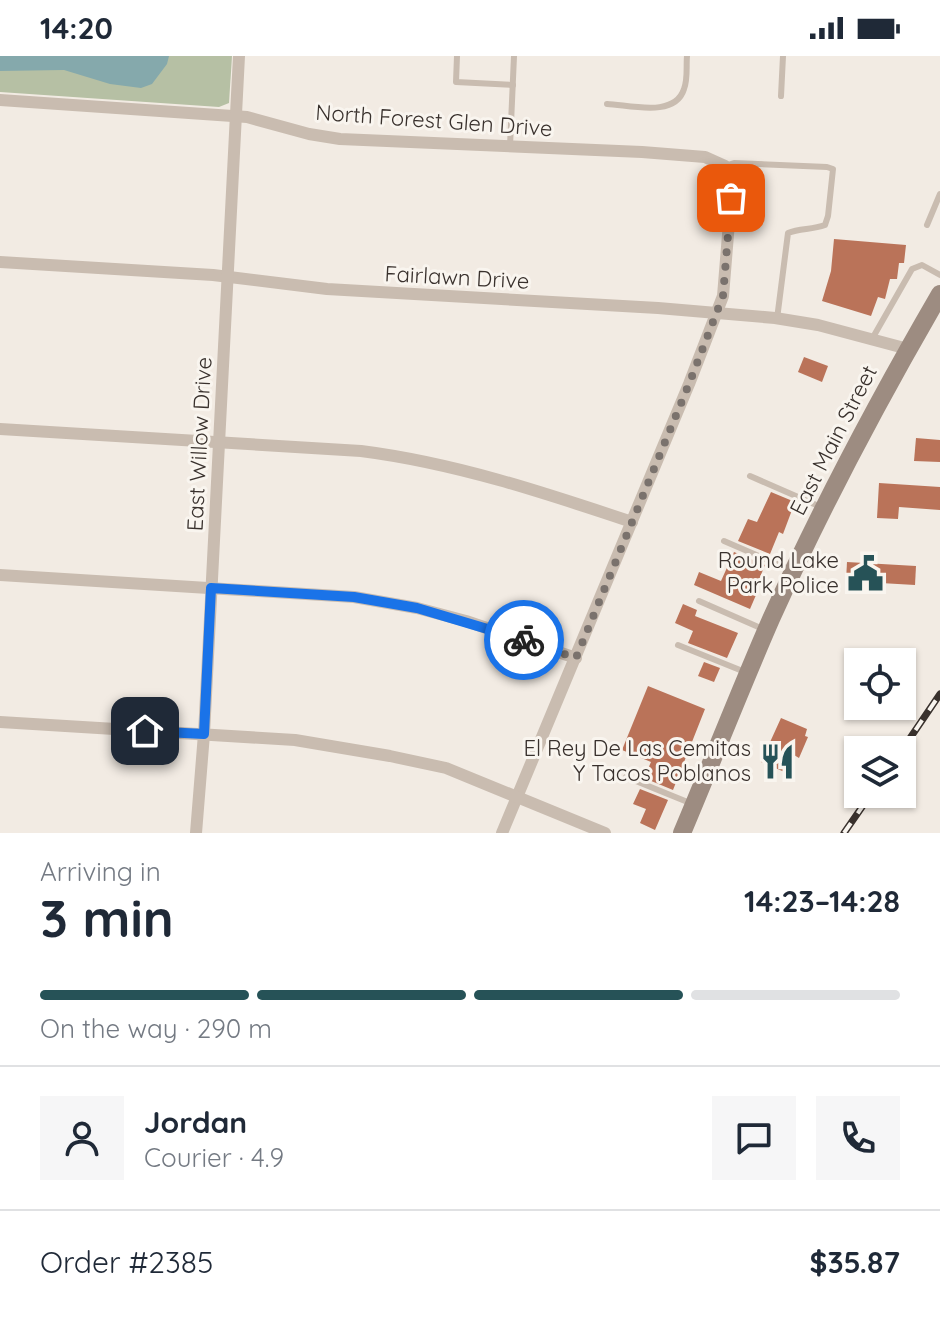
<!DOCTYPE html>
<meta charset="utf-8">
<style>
:root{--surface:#fff;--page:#f6f6f7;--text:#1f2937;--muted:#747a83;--line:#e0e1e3;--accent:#265257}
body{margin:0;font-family:Quicksand,sans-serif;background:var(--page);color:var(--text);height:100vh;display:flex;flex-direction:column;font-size:30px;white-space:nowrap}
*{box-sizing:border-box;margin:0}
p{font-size:26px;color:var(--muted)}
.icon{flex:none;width:44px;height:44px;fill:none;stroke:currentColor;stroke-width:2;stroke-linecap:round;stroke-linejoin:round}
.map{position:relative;height:777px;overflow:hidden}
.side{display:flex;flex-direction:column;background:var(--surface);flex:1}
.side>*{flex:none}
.fabs{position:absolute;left:844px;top:592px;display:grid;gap:16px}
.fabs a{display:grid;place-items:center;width:72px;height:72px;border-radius:0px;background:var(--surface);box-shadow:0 2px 6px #0004;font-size:40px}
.pin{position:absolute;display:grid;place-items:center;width:68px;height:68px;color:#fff;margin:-34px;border-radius:16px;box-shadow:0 4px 12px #0006}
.courier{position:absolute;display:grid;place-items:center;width:80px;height:80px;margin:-40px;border:6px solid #1a73e8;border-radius:50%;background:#fff;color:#222;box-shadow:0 2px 10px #0007}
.summary em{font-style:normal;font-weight:800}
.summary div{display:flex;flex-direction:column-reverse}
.summary{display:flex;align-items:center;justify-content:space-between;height:136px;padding:0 40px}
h1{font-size:52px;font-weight:800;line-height:60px}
.bar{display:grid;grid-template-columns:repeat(4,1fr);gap:12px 8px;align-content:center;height:96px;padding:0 40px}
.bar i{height:10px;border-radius:6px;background:var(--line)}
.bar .active{background:var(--accent)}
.bar p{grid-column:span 4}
.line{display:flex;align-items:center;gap:20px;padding:0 40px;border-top:2px solid var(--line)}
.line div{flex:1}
.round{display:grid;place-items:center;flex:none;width:84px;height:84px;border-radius:0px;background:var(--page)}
.status{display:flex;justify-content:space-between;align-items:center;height:56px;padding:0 40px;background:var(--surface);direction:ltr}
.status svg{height:22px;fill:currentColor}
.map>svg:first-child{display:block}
.green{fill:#b6c0a4}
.water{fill:#85a9ac}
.building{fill:#ba7359}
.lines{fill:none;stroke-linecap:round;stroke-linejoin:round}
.service{stroke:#c9bcb0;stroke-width:6}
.minor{stroke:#c9bcb0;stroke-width:12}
.secondary{stroke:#9d8c81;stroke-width:18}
.rail-casing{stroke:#39312d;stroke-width:7}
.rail{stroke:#f9f5ef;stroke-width:4;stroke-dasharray:12;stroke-linecap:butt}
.done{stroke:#7a726d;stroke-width:8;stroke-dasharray:0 14.4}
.route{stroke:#1a73e8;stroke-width:10}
.labels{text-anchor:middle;stroke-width:6;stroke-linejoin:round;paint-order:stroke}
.street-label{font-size:22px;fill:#39312d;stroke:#f9f5ef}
.poi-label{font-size:22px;fill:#39312d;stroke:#f9f5ef;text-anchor:end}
</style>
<div class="status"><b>14:20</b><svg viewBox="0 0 49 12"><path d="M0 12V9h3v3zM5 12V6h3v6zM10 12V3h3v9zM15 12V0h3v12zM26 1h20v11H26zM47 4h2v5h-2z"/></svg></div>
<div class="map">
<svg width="940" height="777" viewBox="0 0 940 777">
<rect width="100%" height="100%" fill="#f2ebe3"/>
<polygon class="green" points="0,0 232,0 229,47 219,51 0,36"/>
<polygon class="water" points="0,0 169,0 167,8 152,28 141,32 110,28 64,14 0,15"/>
<g class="building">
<polygon points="834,183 906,189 904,207 899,207 897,223 890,223 885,243 878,241 871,260 822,245 831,215"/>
<polygon points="804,301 828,310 822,326 798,316"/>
<polygon points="916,382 940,384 940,406 914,405"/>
<polygon points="879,427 940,431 940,454 899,451 898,463 877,462"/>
<polygon points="771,436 795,446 783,478 779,476 770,498 738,485 748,463 757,466"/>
<polygon points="734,496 765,509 753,538 756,539 750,553 694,529 699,516 721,525"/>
<polygon points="847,506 916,510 915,529 846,525"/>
<polygon points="683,548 697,554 695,560 738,577 727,602 688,587 693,575 675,567"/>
<polygon points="704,606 720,612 714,626 698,620"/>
<polygon points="648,630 705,653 673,734 644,722 651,706 622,694"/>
<polygon points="781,662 807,673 805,680 808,681 799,702 794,699 787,717 761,706"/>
<polygon points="640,733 668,744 655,774 640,767 646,753 633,748"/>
</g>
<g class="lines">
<g class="service">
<polyline points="457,0 456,26 513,29"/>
<polyline points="781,40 783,0"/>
<path d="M607,48C630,49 675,62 684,33C688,23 686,10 687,0"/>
<polyline points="510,90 514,0"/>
<path d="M725,110L734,107L827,111L833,113L828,160L825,169C812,174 800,172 788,177L777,263"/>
<polyline points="927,169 940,138"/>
<polyline points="872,283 912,213 922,209 940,219"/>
<polyline points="750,420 821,451"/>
<polyline points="724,485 791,514"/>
<polyline points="699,545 763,573"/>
<polyline points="678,589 745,616"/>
<polyline points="626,721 690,747"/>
</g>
<g class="minor">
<polyline points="0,44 247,61 309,78 340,83 642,96 705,101 725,110 730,121 731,142 723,240 689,328 502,777"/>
<polyline points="0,206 213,219 327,233 658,252 775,262 818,269 908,293"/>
<path d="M0,373L361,395C455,407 542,436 632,466"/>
<polyline points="0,519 354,541 417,552 466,565 576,602"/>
<polyline points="0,666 295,684 390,700 446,712 605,777"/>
<polyline points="196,777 204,678 239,0"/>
</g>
<path class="secondary" d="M682,777C712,706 740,634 771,563C821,452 879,343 940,238"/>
<defs>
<g id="rail">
<polyline points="902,694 940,638"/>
<polyline points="844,777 871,738"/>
</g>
</defs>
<use href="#rail" class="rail-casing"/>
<use href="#rail" class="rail"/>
</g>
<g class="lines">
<polyline class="done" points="524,584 576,602 689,328 723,240 731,142"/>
<polyline class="route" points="145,675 204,678 211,532 354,541 417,552 524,584"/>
</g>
<defs>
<symbol id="civic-bare" viewBox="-9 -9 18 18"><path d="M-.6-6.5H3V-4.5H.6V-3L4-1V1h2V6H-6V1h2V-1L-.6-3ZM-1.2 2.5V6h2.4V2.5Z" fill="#265257" stroke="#f9f5ef" stroke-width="2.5" paint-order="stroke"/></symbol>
<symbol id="restaurant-bare" viewBox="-9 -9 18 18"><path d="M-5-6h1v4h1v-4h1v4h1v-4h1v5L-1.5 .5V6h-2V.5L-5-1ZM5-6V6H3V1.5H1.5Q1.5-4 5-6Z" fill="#265257" stroke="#f9f5ef" stroke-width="2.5" paint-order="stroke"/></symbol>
</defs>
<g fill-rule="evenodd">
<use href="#civic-bare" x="840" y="492" width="51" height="51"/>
<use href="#restaurant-bare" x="752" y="680" width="51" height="51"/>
</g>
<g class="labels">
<g class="street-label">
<text transform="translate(434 64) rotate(4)" y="8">North Forest Glen Drive</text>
<text transform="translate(457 221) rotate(3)" y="8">Fairlawn Drive</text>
<text transform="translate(833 384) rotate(-63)" y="8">East Main Street</text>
<text transform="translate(199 388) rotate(-87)" y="8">East Willow Drive</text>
</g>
<g class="poi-label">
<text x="839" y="512">Round Lake<tspan x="839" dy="25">Park Police</tspan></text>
<text x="751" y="700">El Rey De Las Cemitas<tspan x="751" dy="25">Y Tacos Poblanos</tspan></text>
</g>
</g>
</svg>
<div class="fabs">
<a><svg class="icon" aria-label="locate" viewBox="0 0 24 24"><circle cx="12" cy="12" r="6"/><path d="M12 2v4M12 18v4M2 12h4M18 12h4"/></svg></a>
<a><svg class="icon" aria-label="layers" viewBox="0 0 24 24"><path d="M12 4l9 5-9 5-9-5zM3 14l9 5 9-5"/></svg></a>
</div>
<div class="pin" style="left:731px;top:142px;background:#ea580c"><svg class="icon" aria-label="bag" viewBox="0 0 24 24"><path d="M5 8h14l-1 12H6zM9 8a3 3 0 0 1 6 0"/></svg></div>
<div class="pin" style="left:145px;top:675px;background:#1f2937"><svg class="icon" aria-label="home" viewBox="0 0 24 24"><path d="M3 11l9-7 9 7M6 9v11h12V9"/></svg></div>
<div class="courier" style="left:524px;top:584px"><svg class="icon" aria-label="bike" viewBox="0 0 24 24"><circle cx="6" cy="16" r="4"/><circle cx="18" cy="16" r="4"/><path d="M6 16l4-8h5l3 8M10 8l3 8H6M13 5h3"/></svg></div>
</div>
<section class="side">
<div class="summary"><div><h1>3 min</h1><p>Arriving in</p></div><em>14:23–14:28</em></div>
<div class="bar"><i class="active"></i><i class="active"></i><i class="active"></i><i></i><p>On the way · 290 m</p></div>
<div class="line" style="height:144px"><a class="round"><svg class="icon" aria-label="person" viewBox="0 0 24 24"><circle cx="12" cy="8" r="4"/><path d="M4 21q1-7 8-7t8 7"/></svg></a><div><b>Jordan</b><p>Courier · 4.9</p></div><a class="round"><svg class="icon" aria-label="chat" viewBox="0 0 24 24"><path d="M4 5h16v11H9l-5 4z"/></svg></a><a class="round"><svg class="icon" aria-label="phone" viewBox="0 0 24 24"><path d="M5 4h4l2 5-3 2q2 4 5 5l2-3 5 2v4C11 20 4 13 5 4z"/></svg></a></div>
<div class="line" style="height:104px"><div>Order #2385</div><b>$35.87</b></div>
</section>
